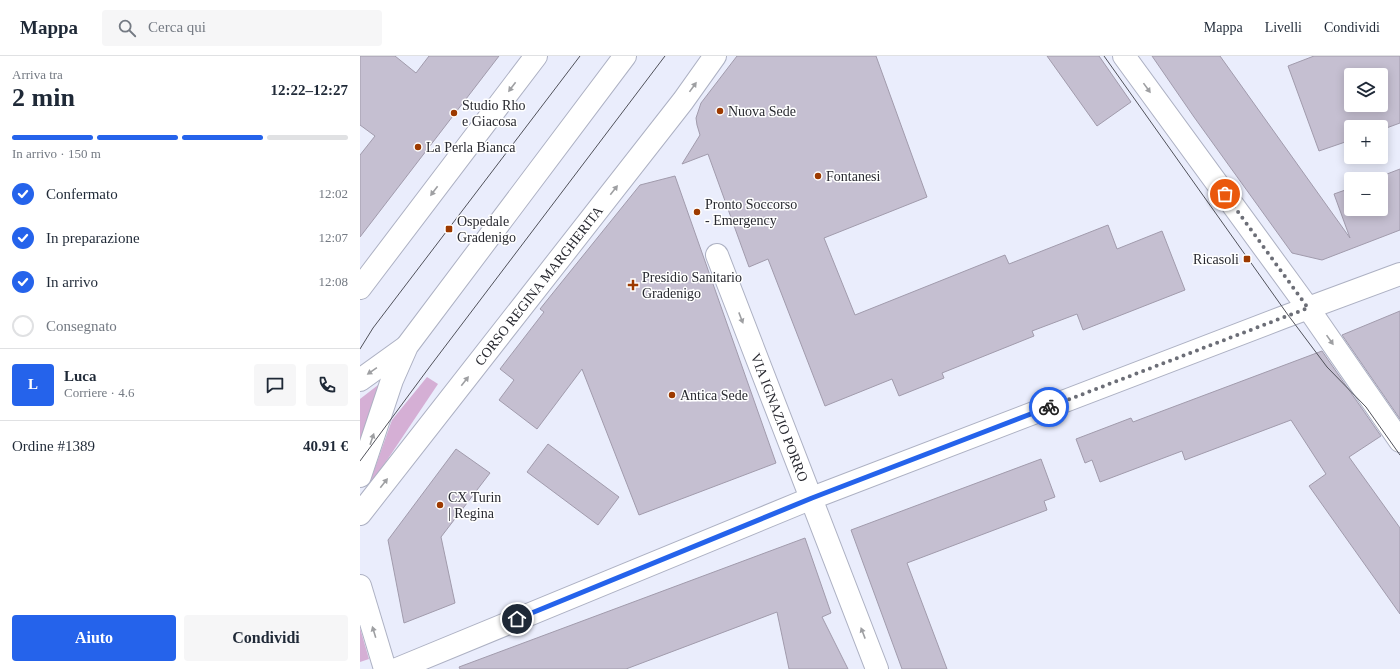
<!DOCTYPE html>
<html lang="it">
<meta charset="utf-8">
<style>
:root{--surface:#fff;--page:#f6f6f7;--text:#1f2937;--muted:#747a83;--line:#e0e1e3;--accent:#2563eb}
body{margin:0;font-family:"Times New Roman",serif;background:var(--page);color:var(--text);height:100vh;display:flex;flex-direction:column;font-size:15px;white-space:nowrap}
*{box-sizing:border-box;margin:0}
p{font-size:13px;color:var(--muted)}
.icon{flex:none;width:22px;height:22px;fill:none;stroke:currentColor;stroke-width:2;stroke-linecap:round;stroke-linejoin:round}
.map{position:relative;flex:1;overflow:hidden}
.details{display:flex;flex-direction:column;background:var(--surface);width:360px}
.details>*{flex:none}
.buttons{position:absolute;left:984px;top:12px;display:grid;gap:8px}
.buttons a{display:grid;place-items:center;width:44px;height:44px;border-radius:4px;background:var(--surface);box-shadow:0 2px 10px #0003;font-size:20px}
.pin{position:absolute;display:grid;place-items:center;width:34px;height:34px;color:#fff;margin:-17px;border:2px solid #fff;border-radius:50%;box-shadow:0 1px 4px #0007}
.courier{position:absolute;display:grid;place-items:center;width:40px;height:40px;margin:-20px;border:3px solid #2563eb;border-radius:50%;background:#fff;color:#222;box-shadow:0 1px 5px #0007}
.headline em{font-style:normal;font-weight:700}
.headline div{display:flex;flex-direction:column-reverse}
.headline{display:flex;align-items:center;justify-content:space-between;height:68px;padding:0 12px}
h1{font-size:26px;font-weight:700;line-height:30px}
.bar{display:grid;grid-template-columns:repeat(4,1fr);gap:6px 4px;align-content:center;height:48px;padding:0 12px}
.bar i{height:5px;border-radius:3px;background:var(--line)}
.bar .selected{background:var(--accent)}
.bar p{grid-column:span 4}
.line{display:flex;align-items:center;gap:10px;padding:0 12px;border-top:1px solid var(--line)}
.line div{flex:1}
.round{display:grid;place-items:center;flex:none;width:42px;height:42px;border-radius:4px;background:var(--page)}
ol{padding:0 12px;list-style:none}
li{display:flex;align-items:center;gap:12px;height:44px}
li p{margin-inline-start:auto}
li .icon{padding:4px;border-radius:50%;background:var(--accent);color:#fff;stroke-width:4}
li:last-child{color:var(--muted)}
li i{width:22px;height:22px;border:2px solid var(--line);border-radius:50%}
.cta{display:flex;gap:8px;margin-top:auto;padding:8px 12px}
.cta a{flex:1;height:46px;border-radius:4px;background:var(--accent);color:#fff;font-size:16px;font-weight:700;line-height:46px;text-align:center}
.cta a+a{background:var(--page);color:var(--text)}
header{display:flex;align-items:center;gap:24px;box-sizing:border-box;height:56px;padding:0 20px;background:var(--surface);border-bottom:1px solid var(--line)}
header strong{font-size:19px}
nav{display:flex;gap:22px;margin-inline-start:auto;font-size:14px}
.search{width:280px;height:36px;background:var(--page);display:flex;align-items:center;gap:10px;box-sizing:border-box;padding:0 14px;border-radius:4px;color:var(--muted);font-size:15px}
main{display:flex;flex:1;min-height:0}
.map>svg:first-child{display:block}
.green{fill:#d5afd5}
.building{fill:#c5bfd1;stroke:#a19bac;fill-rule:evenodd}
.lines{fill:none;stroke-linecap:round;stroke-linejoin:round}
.minor-casing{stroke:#adb1c3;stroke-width:24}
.tertiary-casing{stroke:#adb1c3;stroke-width:24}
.primary-casing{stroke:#adb1c3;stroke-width:24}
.minor{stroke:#fff;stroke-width:22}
.tertiary{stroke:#fff;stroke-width:22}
.primary{stroke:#fff;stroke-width:22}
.tram{stroke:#50515a;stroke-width:1}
.oneway{fill:#9e9fa2}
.done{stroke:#6c6e77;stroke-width:4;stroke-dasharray:0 7.2}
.route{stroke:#2563eb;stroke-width:5}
.poi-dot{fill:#9d3a00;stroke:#fff;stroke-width:1.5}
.labels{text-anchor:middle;stroke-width:3;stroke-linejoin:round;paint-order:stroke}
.poi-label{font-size:14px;fill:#282930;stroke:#fff;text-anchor:start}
.street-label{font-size:14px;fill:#282930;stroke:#fff}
</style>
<header>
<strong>Mappa</strong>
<div class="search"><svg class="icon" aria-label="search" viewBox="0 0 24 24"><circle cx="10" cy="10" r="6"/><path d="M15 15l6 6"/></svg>Cerca qui</div>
<nav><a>Mappa</a><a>Livelli</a><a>Condividi</a></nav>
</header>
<main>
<section class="details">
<div class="headline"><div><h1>2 min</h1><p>Arriva tra</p></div><em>12:22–12:27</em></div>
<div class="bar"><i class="selected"></i><i class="selected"></i><i class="selected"></i><i></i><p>In arrivo · 150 m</p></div>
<ol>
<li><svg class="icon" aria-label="check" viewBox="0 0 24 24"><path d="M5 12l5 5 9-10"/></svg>Confermato<p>12:02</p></li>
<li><svg class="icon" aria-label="check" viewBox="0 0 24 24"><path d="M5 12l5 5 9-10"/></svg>In preparazione<p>12:07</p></li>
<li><svg class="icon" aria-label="check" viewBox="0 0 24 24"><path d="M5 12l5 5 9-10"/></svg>In arrivo<p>12:08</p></li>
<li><i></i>Consegnato</li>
</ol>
<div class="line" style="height:72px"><b class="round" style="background:var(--accent);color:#fff">L</b><div><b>Luca</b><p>Corriere · 4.6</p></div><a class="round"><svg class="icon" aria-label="chat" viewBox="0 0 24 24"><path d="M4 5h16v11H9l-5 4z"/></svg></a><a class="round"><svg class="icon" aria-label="phone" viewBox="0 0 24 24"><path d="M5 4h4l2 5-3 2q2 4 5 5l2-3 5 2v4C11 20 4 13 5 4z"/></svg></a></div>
<div class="line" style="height:52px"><div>Ordine #1389</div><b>40.91 €</b></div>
<div class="cta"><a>Aiuto</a><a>Condividi</a></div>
</section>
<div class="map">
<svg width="1040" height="613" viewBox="0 0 1040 613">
<rect width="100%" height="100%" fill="#eaedfc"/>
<g class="green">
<polygon points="67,321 78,328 7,434 32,364"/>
<polygon points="22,326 0,400 0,343"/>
<polygon points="0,572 9,603 0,606"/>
</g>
<g class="building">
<polygon points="0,0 35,0 56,17 69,0 139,0 0,181 0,99 15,80 0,69"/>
<polygon points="377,0 516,0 567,141 464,182 495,259 645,199 649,208 748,169 757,193 802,175 825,234 723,274 717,258 672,275 674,280 582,317 584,322 539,340 532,323 465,350 408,203 389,211 348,98 322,108 340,79 337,69 336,62 341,47"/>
<polygon points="687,0 739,0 771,46 737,70"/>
<polygon points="792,0 860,0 990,182 974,138 991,132 991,153 1021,153 1021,123 1014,123 1040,113 1040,174 962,204 932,197 834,61"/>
<path d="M954,0H1040V67L1021,74V71H991V84L959,95L928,10ZM991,19H1021V49H991Z"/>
<polygon points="315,120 416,407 279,459 222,313 177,373 139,344 154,324 140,313 184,256 180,253 280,129"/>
<polygon points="1040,255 1040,363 982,279"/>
<polygon points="962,295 1021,380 989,401 1040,472 1040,558 949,430 966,418 931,364 825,404 822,395 740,426 732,404 725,407 716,383 771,362 773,366"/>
<polygon points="188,388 259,441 238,469 167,416"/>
<polygon points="96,393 130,417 81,481 95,547 44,567 28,484"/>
<polygon points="681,403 695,441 684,445 687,454 547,507 587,613 542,613 491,474"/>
<polygon points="445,482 471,557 462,561 488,613 429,613 417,556 266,613 100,613 99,611"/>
</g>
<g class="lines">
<defs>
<g id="minor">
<path id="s1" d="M357,199L517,613"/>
<polyline points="0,232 176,0"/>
<path id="s2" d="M0,458L323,45L355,0"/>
<polyline points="0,530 25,613"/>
<polyline points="37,613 452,442 924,261 1040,218"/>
</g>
<polyline id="tertiary" points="764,0 948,252 1040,385"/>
<g id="primary">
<polyline points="0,324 46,291"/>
<polyline points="0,420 32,324 47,290 265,0"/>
</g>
</defs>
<use href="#minor" class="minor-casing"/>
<use href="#tertiary" class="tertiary-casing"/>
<use href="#primary" class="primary-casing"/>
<use href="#minor" class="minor"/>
<use href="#tertiary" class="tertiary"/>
<use href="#primary" class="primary"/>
<g class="tram">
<polyline points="744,0 928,259 967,311 1006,351 1040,399"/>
<polyline points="0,293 13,272 220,0"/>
<polyline points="0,405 71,309 305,0"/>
</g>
</g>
<defs><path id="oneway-solid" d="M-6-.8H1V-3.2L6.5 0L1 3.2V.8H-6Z"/></defs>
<g class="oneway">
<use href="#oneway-solid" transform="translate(152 31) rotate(127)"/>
<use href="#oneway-solid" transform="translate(333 31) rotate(-54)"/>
<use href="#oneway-solid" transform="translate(787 32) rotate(54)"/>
<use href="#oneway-solid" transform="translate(254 134) rotate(-52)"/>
<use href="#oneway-solid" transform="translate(74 135) rotate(127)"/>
<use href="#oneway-solid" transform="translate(381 262) rotate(69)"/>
<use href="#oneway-solid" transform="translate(970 284) rotate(55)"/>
<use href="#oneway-solid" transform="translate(12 315) rotate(145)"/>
<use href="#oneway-solid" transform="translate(105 325) rotate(-52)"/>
<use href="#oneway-solid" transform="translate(12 383) rotate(-71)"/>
<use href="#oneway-solid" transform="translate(24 427) rotate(-52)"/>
<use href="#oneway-solid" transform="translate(14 576) rotate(-107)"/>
<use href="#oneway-solid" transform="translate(503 577) rotate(-111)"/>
</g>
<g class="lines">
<polyline class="done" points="689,351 948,252 865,138"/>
<polyline class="route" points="157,563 452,442 689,351"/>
</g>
<g class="poi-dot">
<circle cx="360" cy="55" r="4"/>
<circle cx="94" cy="57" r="4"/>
<circle cx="58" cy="91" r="4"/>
<circle cx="458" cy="120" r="4"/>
<circle cx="337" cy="156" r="4"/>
<rect x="85" y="169" width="8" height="8" rx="2"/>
<rect x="883" y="199" width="8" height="8" rx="2"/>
<path d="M271 223h4v4h4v4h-4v4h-4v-4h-4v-4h4z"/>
<circle cx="312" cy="339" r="4"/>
<circle cx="80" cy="449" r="4"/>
</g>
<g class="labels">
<g class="poi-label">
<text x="102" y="54">Studio Rho<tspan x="102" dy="16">e Giacosa</tspan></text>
<text x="368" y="60">Nuova Sede</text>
<text x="66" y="96">La Perla Bianca</text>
<text x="466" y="125">Fontanesi</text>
<text x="345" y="153">Pronto Soccorso<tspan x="345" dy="16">- Emergency</tspan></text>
<text x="97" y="170">Ospedale<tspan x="97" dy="16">Gradenigo</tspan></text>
<text x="879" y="208" text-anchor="end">Ricasoli</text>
<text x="282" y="226">Presidio Sanitario<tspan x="282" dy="16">Gradenigo</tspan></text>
<text x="320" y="344">Antica Sede</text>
<text x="88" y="446">CX Turin<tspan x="88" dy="16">| Regina</tspan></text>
</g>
<g class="street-label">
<text dy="5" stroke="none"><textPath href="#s2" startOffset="290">CORSO REGINA MARGHERITA</textPath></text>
<text dy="5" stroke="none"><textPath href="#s1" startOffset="174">VIA IGNAZIO PORRO</textPath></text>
</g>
</g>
</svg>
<div class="buttons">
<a><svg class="icon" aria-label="layers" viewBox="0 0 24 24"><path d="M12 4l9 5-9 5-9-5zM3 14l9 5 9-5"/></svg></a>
<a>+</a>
<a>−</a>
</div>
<div class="pin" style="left:865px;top:138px;background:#ea580c"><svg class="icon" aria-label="bag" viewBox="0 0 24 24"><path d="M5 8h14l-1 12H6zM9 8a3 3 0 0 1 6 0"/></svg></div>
<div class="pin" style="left:157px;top:563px;background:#1f2937"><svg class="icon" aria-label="home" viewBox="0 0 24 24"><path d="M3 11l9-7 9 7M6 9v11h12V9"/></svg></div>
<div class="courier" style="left:689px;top:351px"><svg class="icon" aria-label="bike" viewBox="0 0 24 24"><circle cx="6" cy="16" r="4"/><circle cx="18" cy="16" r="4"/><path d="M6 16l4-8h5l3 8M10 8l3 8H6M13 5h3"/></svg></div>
</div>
</main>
